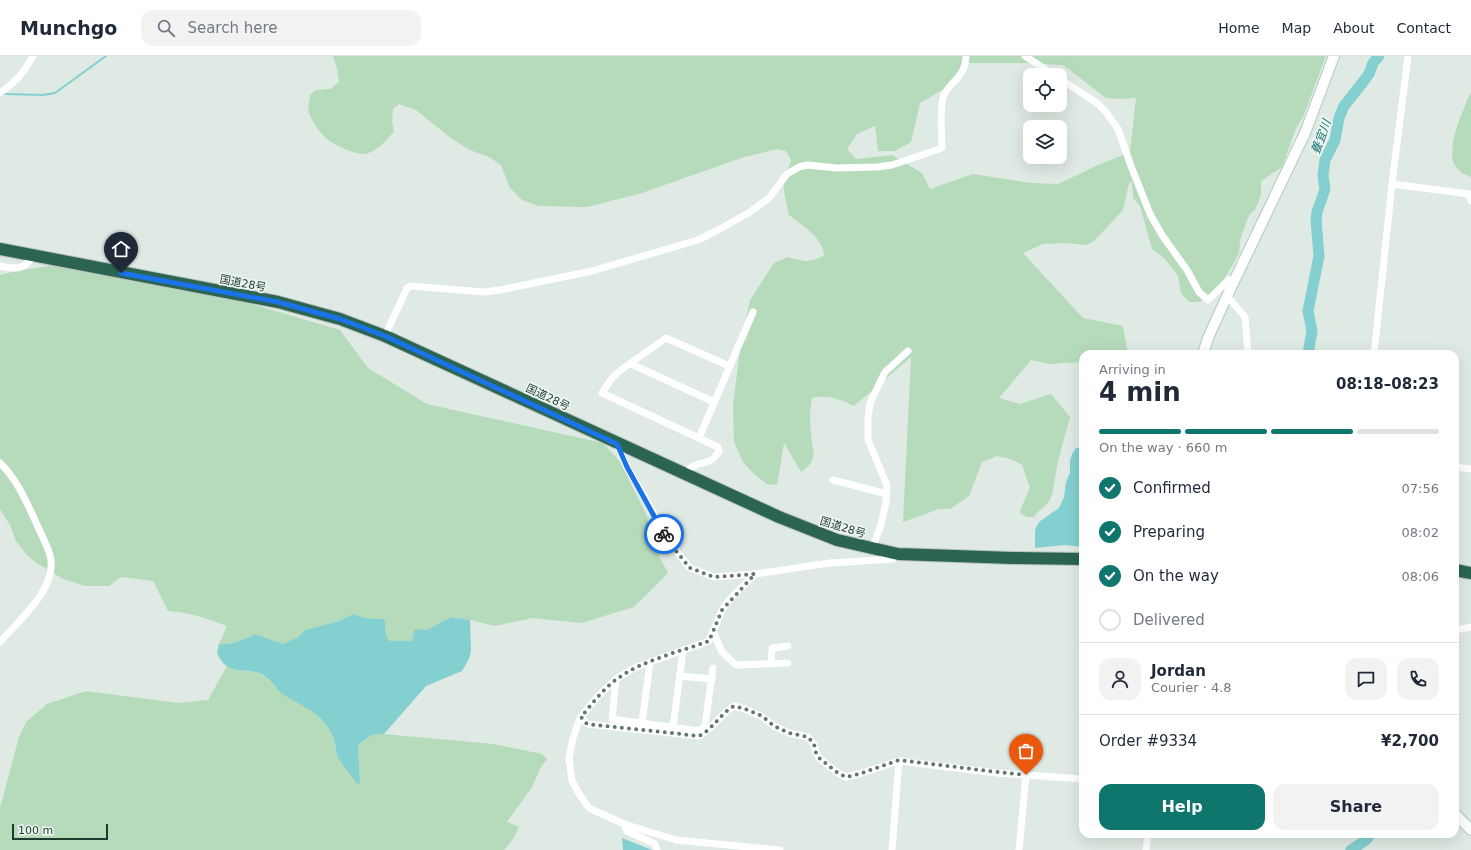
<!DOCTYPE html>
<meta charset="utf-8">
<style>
:root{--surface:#fff;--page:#f2f2f3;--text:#1f2937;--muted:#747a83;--line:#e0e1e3;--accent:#0f766e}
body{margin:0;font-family:"DejaVu Sans","Noto Sans JP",sans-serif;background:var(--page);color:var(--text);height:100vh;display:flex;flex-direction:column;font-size:15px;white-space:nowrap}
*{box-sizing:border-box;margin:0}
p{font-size:13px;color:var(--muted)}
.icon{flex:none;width:22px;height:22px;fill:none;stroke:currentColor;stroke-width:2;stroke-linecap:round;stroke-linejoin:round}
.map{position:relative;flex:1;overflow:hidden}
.panel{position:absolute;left:1079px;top:294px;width:380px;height:488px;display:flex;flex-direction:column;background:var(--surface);border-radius:12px;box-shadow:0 4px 16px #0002}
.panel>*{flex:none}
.tools{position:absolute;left:1023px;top:12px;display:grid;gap:8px}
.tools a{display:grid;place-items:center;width:44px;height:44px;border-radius:8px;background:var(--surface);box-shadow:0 4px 16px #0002;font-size:20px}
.scale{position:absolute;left:12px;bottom:10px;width:96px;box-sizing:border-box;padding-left:4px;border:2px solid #1f392e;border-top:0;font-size:11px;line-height:14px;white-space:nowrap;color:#1f392e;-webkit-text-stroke:3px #eef6f1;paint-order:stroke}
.pin{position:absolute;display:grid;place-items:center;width:34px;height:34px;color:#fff;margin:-41px -17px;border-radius:50% 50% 50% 0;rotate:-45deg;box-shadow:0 0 4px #0007}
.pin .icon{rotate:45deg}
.courier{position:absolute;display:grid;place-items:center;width:40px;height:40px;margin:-20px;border:3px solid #1a73e8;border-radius:50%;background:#fff;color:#222;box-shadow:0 1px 5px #0007}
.overview em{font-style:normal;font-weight:700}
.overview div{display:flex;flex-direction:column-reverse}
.overview{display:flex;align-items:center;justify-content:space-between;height:68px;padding:0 20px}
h1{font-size:26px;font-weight:700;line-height:30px}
.bar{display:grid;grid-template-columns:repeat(4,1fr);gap:6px 4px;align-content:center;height:48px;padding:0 20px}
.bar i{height:5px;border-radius:3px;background:var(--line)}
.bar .on{background:var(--accent)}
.bar p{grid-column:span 4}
.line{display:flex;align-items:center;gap:10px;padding:0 20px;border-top:1px solid var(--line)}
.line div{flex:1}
.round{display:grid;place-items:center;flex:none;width:42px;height:42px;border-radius:12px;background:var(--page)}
ol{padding:0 20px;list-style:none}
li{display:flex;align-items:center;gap:12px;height:44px}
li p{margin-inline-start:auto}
li .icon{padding:4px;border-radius:50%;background:var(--accent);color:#fff;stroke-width:4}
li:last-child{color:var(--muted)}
li i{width:22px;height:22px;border:2px solid var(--line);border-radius:50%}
.primary-button{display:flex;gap:8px;margin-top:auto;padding:8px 20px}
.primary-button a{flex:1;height:46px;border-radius:12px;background:var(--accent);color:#fff;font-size:16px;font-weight:700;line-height:46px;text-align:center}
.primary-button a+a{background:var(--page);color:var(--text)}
header{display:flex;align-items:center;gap:24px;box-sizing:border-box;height:56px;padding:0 20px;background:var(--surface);border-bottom:1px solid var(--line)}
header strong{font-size:19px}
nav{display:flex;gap:22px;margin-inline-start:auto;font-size:14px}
.search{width:280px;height:36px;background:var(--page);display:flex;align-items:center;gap:10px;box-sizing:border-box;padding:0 14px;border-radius:12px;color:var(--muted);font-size:15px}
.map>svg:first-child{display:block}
.green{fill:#b6dbbb;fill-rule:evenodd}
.water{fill:#84cfd0}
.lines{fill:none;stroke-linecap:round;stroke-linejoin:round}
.stream{stroke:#84cfd0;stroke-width:2}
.river{stroke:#84cfd0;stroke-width:11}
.secondary-casing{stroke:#b1c9bd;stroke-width:12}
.highway-casing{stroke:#bcc4c0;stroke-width:14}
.street{stroke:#fff;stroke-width:7}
.secondary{stroke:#fff;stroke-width:10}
.highway{stroke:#2b6551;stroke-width:12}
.done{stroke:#62776d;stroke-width:4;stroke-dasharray:0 7.2}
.route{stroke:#1a73e8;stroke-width:5}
.labels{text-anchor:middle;stroke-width:3.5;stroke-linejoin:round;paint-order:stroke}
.street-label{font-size:11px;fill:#1f392e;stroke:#eef6f1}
.water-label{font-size:12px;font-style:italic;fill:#1a7274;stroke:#eef6f1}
</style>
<header>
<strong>Munchgo</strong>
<div class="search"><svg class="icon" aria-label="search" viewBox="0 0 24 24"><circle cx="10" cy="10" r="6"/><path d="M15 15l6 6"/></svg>Search here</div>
<nav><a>Home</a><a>Map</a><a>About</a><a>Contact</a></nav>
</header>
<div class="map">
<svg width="1471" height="794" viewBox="0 0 1471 794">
<rect width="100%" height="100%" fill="#deeae3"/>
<g class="green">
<path d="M333,0H1326L1303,61L1296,72L1282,111L1261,125V139L1255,154L1249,159L1240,184L1239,197L1232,210L1223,224L1212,236L1200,246H1189L1181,237L1178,220L1165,203L1152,193L1140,150L1133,142L1132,126L1129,127L1123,154L1094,185L1086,189L1064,187L1043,188L1023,197L1083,262L1123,270L1127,293L1130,298H1083V306L1049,308L1031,304L999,342L1020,348L1051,338L1070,361L1058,405L1052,439L1048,447L1041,453L1033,461H1027L1020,457L1021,452L1030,432L1022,409L1011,403L997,400L982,406L969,440L950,453H939L903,466L911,301L854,350C842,344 827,338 812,342C809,356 810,371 812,386C812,392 815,396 813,402C811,408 806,413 801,416L784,387L777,429L767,428L754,418L743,406L734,386L733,349L741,286L750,244L774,207L788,201C801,205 812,208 824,199C823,181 802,170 789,159C787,147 782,133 784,121C785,115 790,113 791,104L786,95L777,93L741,102L642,137L587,151L539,150L522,144L510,132L501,109L489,101L470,94L452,83L416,54L399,48L393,53L392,65L394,76C387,83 377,96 365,98C356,99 333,89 326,82C319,76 312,65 309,57C307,52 310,44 310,39L316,34L330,33L339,26L337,12ZM967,7H1023L1063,9L1106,42L1122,43L1136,42L1130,96L1096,110L1058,128L1031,127L973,118L930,133L922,117L892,99L856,103L847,93L857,78L875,70L878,95H895L911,86L920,47L944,33Z"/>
<path d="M1471,36V121C1464,119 1455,113 1453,105C1449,84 1463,54 1471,36Z"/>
<path d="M55,209L245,246L340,274L368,312L427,348L603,387L620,406L647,460L651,485L668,517L634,551L581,567L532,562L495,570L470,564L451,561L426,574L414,575L412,585H389L386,581L385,565L383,563L365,562L353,558L339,565L305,574L298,581L283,588L255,578C243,584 233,589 219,588L227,570C208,563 189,556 168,555L153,525L121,521L109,530H85L63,523L35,506L26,498L16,485L10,469L0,453V219L16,215Z"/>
<polygon points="227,610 243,615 256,616 264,620 280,635 298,647 311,653 328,670 335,687 336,698 360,726 358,689 372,679 384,678 493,688 542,698 547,703 541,711 532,731 507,766 519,771 513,783 504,794 0,794 0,752 19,681 26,666 47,648 86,635 178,647 208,644"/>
</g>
<g class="water">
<polygon points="1076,392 1083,392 1083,491 1065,489 1035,492 1035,474 1039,466 1059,452 1064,441 1066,426 1070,417 1070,405 1072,398"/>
<path d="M353,558L365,562L383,563L385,565L386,581L390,585H412L414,574L416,573L426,574L451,561L470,564L471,595L469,603L462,615L426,630L384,678L372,679L358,689L360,726L358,729C351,719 342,709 337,699C335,695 336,691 335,687C332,677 327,668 319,661C309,651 295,647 283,638C276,633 271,624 263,619C252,612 233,618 223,607C220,604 219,600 217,597L219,588C233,589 243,584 255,578L283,588L298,581L305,574L339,565Z"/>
<polygon points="622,782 652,794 623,794"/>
</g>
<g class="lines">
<polyline class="stream" points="4,38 43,39 55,37 106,0"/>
<g class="river">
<polyline points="1308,298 1312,275 1308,255 1319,200 1316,164 1317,156 1325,133 1323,119 1325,104 1335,84 1339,62 1344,50 1363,26 1369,18 1373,7 1379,0"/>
<polyline points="1351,794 1366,784 1370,778"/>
</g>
<defs>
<g id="secondary">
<polyline points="1203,298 1208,282 1227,240 1305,77 1334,0"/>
<polyline points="1455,758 1471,774"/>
</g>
<g id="highway">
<polyline points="0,193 278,246 340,263 385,280 779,461 837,484 898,498 1012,502 1083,503"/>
<polyline points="1455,514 1471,517"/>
</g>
</defs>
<use href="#secondary" class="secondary-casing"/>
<use href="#highway" class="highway-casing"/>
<g class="street">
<polyline points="1025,0 1054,19"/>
<polyline points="1060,23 1097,47 1106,56 1118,73 1131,110 1150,158 1162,179 1187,214 1199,236 1208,244 1229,224 1236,223"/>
<path d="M0,37C14,28 25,15 33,0"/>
<polyline points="1392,128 1469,138 1471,145"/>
<path d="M0,210C17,213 23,215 34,199"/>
<polyline points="1227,240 1245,261 1248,298"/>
<path d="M385,280L407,232L411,230L484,236L500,234L592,215L698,184L718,174L750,156L769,142L787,118L799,111L808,109L836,112L877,111L892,109L942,92C942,80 939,50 944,39C952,23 965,22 966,0"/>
<polyline points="1374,298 1392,128 1408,0"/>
<polyline points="631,308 714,346"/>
<polyline points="699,382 753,256"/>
<polyline points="617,388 627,411 651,452 667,483 690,512 714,521 755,518 830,507 893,503 898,498"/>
<path d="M0,407C16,422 25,443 34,462C39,474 46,486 50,499C59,531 19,564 0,586"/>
<polyline points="1455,411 1471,413"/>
<path d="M686,418C688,416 690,412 692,411C704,403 710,411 719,395L718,391L602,337L612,322L621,314L666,282L729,310"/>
<polyline points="833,424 887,438"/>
<polyline points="872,493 881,469 886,446 887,429 868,384 868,363 870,347 885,316 908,295"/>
<polyline points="755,518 729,544 722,554 709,585 634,612 616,623 598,640 580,662 573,682 569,702 572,725 578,736 589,752 624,768 676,784 780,794"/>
<polyline points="1455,574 1471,571"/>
<polyline points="713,575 722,596 736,609 788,607"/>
<polyline points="771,607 772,592 788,590"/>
<polyline points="680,620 712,623"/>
<polyline points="616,623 612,663 699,675 705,670 713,612"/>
<path d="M581,661L587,668L699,680C713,673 720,658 734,650L745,653L761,660L774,670L789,677L808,681L814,688L816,697L820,703L838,717L846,721L859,718L899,705L997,717L1083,723"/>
<polyline points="642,667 650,606"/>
<polyline points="673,672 683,594"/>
<polyline points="624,768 627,775 655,788 657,794"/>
<polyline points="892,794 899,705"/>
<polyline points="1019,794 1026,719"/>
<polyline points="1146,794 1148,778"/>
</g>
<use href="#secondary" class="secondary"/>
<use href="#highway" class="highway"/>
</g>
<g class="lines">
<path class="done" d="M664,478L667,484L690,512L714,521L755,518L722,554L709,585C679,596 643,604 617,623C603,633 592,648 581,661L587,668L699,680C713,673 720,658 734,650L745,653L762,660L774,670L789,677L808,681L814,688L816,697L820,703L838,717L846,721L859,718L899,704L997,716L1026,719"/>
<polyline class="route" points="121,217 278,246 340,263 385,280 617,388 627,411 664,478"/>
</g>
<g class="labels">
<g class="street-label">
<text transform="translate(243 227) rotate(11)" y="4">国道28号</text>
<text transform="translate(548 341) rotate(25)" y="4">国道28号</text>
<text transform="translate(843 471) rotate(17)" y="4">国道28号</text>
</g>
<g class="water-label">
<text transform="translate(1321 81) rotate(-70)" y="4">養宜川</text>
</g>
</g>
</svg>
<div class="tools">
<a><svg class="icon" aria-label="locate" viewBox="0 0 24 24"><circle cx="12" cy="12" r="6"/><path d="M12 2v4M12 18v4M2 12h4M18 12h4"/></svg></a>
<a><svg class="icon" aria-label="layers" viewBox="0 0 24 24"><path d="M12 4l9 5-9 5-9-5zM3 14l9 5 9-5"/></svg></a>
</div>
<div class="scale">100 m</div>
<div class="pin" style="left:1026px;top:719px;background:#ea580c"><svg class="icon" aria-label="bag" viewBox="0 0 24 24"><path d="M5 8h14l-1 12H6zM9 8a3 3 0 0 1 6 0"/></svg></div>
<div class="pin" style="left:121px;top:217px;background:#1f2937"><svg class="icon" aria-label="home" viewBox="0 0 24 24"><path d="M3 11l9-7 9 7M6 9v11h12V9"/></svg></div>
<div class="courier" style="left:664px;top:478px"><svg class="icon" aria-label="bike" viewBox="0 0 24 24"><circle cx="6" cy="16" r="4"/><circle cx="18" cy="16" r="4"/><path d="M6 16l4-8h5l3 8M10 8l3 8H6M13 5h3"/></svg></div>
<section class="panel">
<div class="overview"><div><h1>4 min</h1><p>Arriving in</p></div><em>08:18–08:23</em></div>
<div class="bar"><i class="on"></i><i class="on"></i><i class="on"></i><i></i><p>On the way · 660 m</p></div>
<ol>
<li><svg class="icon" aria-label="check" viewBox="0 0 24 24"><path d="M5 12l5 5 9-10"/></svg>Confirmed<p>07:56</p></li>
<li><svg class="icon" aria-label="check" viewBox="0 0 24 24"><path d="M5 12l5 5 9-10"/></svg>Preparing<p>08:02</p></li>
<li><svg class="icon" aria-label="check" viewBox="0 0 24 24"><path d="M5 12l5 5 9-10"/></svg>On the way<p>08:06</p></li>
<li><i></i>Delivered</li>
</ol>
<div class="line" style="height:72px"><a class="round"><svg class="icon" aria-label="person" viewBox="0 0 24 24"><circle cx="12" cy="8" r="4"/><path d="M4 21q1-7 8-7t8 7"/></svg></a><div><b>Jordan</b><p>Courier · 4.8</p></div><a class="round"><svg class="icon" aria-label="chat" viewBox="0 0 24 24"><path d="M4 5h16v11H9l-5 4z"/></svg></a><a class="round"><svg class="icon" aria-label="phone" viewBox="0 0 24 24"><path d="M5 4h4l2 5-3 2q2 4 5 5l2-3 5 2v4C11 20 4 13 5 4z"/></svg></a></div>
<div class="line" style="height:52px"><div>Order #9334</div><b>¥2,700</b></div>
<div class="primary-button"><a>Help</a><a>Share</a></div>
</section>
</div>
